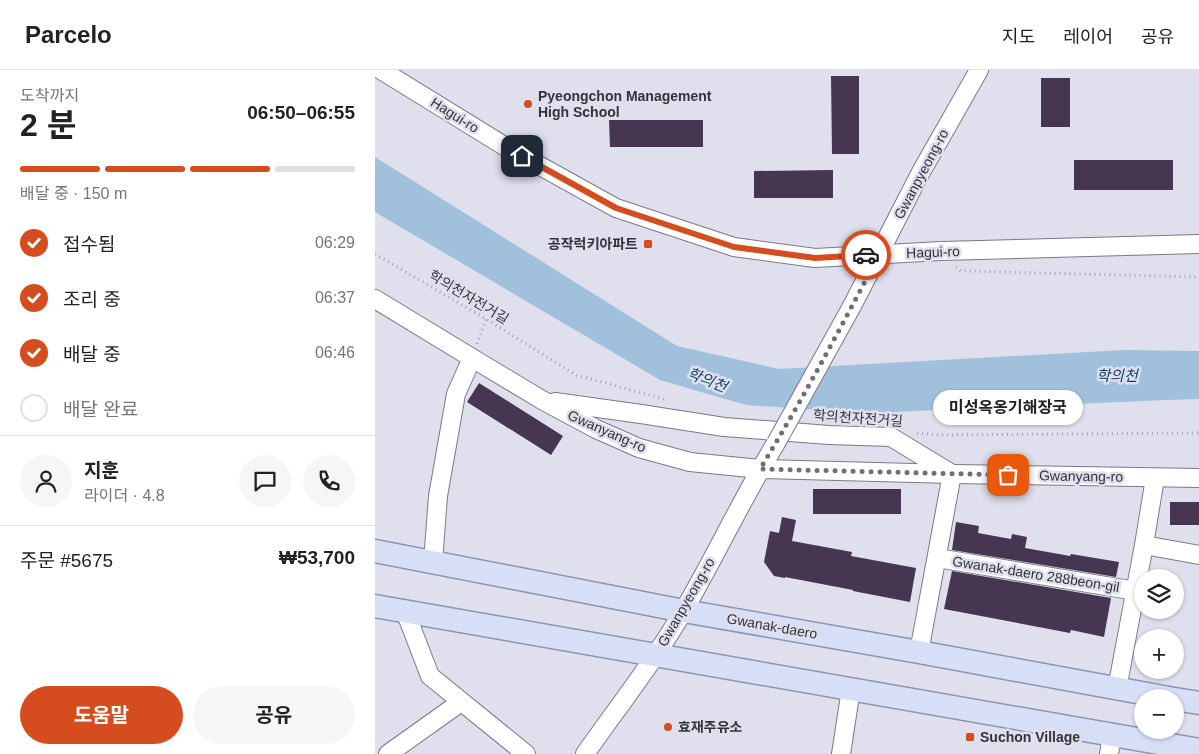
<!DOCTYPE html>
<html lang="ko">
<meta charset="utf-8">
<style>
:root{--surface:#fff;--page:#f6f6f6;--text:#222;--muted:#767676;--line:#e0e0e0;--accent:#d54d1e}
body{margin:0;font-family:Arial,"Noto Sans KR",sans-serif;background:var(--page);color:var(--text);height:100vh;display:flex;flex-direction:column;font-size:19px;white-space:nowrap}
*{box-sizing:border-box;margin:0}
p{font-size:16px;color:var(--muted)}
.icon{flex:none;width:28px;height:28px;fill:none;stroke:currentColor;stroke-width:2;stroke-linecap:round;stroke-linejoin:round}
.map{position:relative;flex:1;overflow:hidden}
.panel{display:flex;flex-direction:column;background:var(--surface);width:375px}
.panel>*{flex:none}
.fabs{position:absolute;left:759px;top:499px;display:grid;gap:10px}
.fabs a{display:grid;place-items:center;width:50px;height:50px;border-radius:50%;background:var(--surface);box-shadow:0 1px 4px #0004;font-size:25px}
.pin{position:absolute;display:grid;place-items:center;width:42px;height:42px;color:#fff;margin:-21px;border-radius:10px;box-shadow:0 2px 8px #0006}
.courier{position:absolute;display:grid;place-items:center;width:50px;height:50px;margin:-25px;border:4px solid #d54d1e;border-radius:50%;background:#fff;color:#222;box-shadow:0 1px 6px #0007}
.bubble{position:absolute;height:35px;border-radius:18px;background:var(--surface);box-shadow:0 1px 4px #0004;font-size:16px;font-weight:700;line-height:35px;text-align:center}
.summary em{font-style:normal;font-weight:700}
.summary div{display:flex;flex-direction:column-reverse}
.summary{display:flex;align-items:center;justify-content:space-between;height:85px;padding:0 20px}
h1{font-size:32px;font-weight:700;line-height:38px}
.bar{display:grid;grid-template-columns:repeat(4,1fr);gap:8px 5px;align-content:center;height:60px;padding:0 20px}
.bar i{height:6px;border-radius:4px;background:var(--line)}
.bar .current{background:var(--accent)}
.bar p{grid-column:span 4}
.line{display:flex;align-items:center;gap:12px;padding:0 20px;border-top:1px solid var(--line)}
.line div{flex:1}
.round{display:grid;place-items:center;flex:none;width:52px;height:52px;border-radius:26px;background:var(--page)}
ol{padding:0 20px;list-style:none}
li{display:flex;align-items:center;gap:15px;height:55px}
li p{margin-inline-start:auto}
li .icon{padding:5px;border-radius:50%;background:var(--accent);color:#fff;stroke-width:4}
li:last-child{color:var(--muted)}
li i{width:28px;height:28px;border:2px solid var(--line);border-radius:50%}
.action{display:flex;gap:10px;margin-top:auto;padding:10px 20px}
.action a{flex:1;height:58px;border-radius:30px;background:var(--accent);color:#fff;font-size:20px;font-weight:700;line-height:58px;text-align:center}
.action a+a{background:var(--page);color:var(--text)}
header{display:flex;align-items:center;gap:30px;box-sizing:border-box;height:70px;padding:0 25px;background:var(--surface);border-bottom:1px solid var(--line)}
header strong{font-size:24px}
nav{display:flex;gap:28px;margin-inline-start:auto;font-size:18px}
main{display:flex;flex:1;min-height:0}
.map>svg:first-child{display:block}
.water{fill:#a0c0dc}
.building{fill:#463652}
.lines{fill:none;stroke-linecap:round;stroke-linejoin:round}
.minor-casing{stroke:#7a7987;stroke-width:20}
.major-casing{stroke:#8b95af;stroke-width:25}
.path{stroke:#a3a2ae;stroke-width:3;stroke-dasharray:1 4;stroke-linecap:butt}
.minor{stroke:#fff;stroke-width:18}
.major{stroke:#d6dff5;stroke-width:22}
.minor-bridge-casing{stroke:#7a7987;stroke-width:20;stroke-linecap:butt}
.minor-bridge{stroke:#fff;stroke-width:18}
.done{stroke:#706f78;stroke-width:5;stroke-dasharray:0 9}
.route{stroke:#d54d1e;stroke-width:6}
.poi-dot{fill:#d54d1e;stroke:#e0dfee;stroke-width:2}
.labels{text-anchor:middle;stroke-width:5;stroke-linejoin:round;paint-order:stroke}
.poi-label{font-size:14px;font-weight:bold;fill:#343339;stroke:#e0dfee;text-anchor:start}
.street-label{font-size:14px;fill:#343339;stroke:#e0dfee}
.water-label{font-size:15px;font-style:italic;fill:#104368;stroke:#e0dfee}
</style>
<header>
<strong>Parcelo</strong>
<nav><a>지도</a><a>레이어</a><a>공유</a></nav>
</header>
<main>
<section class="panel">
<div class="summary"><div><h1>2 분</h1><p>도착까지</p></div><em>06:50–06:55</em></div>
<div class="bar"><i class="current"></i><i class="current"></i><i class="current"></i><i></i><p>배달 중 · 150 m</p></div>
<ol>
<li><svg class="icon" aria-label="check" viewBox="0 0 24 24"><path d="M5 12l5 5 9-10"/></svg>접수됨<p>06:29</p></li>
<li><svg class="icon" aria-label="check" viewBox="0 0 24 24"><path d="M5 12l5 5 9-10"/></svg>조리 중<p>06:37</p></li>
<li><svg class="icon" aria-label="check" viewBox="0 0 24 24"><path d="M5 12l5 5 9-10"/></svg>배달 중<p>06:46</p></li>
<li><i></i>배달 완료</li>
</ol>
<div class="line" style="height:90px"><a class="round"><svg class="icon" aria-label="person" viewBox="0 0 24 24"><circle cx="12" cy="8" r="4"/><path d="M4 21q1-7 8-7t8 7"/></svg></a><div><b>지훈</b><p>라이더 · 4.8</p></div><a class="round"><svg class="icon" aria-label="chat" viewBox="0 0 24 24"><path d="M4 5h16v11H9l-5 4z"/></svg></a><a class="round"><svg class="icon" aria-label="phone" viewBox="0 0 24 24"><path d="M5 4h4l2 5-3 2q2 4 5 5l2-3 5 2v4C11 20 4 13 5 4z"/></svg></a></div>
<div class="line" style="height:65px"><div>주문 #5675</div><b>₩53,700</b></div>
<div class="action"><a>도움말</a><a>공유</a></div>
</section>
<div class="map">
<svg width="824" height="684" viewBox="0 0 824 684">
<rect width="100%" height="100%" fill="#e0dfee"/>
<polygon class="water" points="0,87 302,276 404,299 748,280 824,281 824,329 792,330 518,342 459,341 371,335 285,310 0,142"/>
<g class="building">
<polygon points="456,6 484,6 484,84 457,84"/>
<rect x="666" y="8" width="29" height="49"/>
<polygon points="234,50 328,50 328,77 235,77"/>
<rect x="699" y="90" width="99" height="30"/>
<polygon points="458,100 458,128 379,128 379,101"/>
<polygon points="104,313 188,366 176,385 92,332"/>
<rect x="438" y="419" width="88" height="25"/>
<rect x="795" y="432" width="29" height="23"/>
<polygon points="407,447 421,450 417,471 477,482 476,486 541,498 535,532 478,521 478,520 410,507 410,508 399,506 389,492 395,461 404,463"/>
<polygon points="581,452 604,456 603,463 636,469 637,464 652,467 650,478 695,486 696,484 744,492 741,507 577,480"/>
<polygon points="577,501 736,528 729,567 696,560 695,563 569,539"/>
</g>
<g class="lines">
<defs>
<g id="minor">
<polyline points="6,0 131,77 241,138 359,177 440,188 566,181 824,174"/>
<polyline points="0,229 97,288 167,330 221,359 264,378 315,392 385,399 577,404 824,408"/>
<polyline points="477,236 546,102 604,0"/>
<polyline points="180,332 266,344 349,357 454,365 516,367 577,404 544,582"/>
<polyline points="769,475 824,485"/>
<polyline points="562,488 761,521"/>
<polyline points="58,492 63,426 81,324 97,288"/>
<polyline points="30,541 55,606 151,684"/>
<polyline points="742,619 769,475 780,408"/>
<polyline points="13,684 86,632"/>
<path d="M210,684C243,637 280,590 309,540C341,485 368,427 401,373"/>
<polyline points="466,684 476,619"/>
<polyline points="734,684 737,665"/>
</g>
<g id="major">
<polyline points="0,481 309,541 544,582 794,628"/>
<polyline points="0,536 824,680"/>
<polyline points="800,629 824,633"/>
</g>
</defs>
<use href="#minor" class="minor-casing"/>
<use href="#major" class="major-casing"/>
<g class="path">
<polyline points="0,184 111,249 201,305 289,329"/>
<polyline points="581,197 586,201 824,207"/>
<polyline points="102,274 111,249"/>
<polyline points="542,363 563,365 824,363"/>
</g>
<use href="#minor" class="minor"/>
<use href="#major" class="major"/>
<defs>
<polyline id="minor-bridge" points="401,373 477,236"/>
</defs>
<use href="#minor-bridge" class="minor-bridge-casing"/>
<use href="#minor-bridge" class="minor-bridge"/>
</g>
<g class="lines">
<path class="done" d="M491,185H504C466,257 428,329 385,399L633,405"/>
<polyline class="route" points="147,86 241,138 359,177 440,188 491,185"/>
</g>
<g class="poi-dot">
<circle cx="153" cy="34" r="5"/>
<rect x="268" y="169" width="10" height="10" rx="2.5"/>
<circle cx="293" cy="657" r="5"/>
<rect x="590" y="662" width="10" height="10" rx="2.5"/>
</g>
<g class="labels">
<g class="poi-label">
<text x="163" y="31">Pyeongchon Management<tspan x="163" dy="16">High School</tspan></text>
<text x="263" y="179" text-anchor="end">공작럭키아파트</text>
<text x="303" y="662">효재주유소</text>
<text x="605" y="672">Suchon Village</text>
</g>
<g class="street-label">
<text transform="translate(80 45) rotate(32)" y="5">Hagui-ro</text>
<text transform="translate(546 104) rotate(-62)" y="5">Gwanpyeong-ro</text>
<text transform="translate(558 182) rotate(-2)" y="5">Hagui-ro</text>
<text transform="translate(94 227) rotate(31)" y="5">학의천자전거길</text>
<text transform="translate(483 348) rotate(4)" y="5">학의천자전거길</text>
<text transform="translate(232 361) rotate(24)" y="5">Gwanyang-ro</text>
<text transform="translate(706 406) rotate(1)" y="5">Gwanyang-ro</text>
<text transform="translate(661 504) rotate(9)" y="5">Gwanak-daero 288beon-gil</text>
<text transform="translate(311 532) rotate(-60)" y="5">Gwanpyeong-ro</text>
<text transform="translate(397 556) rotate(10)" y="5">Gwanak-daero</text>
</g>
<g class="water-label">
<text x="742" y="311">학의천</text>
<text transform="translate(332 310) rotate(22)" y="5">학의천</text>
</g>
</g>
</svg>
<div class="fabs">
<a><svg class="icon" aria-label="layers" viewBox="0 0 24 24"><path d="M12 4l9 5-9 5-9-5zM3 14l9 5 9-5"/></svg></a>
<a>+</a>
<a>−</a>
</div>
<div class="pin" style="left:633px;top:405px;background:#ea580c"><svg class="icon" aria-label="bag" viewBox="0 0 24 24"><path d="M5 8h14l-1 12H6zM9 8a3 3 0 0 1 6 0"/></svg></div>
<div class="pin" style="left:147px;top:86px;background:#1f2937"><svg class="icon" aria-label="home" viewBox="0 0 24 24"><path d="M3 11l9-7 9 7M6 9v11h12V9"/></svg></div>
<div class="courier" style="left:491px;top:185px"><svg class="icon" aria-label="car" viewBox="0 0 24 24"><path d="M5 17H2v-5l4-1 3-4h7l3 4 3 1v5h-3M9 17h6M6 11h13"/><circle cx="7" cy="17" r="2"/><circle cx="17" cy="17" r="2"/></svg></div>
<div class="bubble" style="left:558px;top:320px;width:150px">미성옥옹기해장국</div>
</div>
</main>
